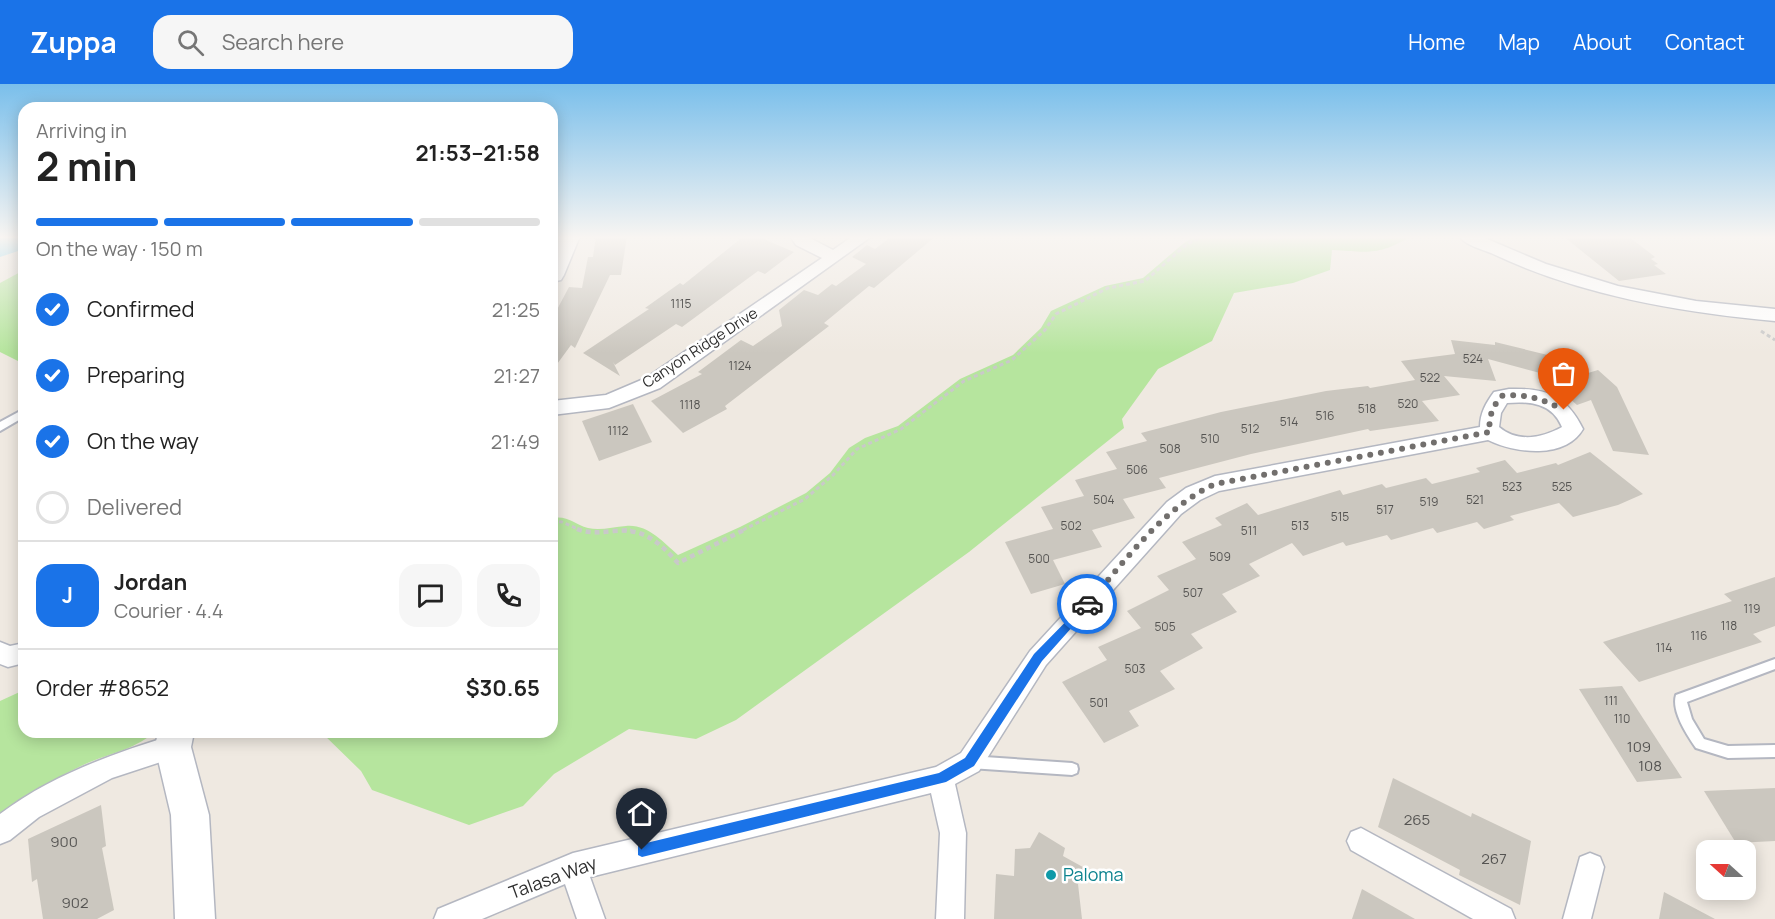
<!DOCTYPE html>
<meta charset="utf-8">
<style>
:root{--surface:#fff;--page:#f6f6f6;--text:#222;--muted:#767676;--line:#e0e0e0;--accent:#1a73e8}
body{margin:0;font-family:Manrope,sans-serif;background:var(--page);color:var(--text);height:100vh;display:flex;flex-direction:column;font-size:22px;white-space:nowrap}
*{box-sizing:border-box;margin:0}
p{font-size:20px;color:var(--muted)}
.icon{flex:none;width:33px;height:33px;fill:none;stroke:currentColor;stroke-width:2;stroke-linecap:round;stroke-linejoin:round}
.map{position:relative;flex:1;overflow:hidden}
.side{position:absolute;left:18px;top:18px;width:540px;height:636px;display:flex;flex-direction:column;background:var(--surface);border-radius:18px;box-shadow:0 3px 15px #0003}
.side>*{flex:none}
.needle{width:39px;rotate:291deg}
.fabs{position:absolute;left:1696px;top:756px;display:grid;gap:12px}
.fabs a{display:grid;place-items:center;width:60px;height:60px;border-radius:12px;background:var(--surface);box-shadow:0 3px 15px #0003;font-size:30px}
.pin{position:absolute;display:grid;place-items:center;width:51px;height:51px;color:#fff;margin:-62px -26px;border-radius:50% 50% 50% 0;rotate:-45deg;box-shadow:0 0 6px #0007}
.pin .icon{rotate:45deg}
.courier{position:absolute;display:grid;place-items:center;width:60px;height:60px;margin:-30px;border:4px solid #1a73e8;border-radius:50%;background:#fff;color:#222;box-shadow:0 2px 8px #0007}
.summary em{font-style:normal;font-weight:700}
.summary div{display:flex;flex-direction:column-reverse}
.summary{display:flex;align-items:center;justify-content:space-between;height:102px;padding:0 18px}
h1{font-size:39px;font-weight:700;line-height:45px}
.bar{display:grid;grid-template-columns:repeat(4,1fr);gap:9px 6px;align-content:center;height:72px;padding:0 18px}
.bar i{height:8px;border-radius:4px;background:var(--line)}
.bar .selected{background:var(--accent)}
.bar p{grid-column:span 4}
.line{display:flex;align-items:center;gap:15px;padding:0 18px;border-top:2px solid var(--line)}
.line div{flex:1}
.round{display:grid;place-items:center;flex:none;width:63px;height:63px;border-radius:18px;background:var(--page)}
ol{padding:0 18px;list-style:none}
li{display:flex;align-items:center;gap:18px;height:66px}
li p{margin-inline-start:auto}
li .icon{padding:6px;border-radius:50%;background:var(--accent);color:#fff;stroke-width:4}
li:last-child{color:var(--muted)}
li i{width:33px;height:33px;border:3px solid var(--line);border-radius:50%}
header{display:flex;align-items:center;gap:36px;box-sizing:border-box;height:84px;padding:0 30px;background:var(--accent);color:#fff}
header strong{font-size:28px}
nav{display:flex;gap:33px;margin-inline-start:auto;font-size:21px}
.search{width:420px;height:54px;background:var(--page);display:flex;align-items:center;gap:15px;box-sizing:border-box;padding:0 21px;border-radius:18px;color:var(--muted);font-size:22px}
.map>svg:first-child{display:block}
.green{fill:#b6e59e}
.water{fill:#75cff0}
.building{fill:#cbc7bf}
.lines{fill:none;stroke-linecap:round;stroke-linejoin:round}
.lane-casing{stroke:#b4b7c1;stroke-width:4}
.street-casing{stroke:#b4b7c1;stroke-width:3}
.secondary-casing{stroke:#b4b7c1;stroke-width:3}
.path-far1{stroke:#c9c9c9;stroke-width:3;stroke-dasharray:4 3;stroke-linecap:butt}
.path{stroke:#c9c9c9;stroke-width:4.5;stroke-dasharray:5 4;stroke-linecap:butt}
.lane{fill:#fff;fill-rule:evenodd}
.street{fill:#fff;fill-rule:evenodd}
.secondary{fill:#fff;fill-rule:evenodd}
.route{fill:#1a73e8}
.done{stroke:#726f6d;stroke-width:6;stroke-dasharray:0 10.8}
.culture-dot{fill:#0f9aa8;stroke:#fff;stroke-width:2}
.labels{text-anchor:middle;stroke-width:5;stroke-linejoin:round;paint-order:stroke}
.number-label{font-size:12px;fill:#555452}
.street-label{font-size:15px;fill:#2e2e2e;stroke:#fff}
.near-number-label{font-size:15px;fill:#555452}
.near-culture-label{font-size:18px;fill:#0d838f;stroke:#fff;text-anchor:start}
.near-street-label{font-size:18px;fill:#2e2e2e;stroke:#fff}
</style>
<header>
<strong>Zuppa</strong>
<div class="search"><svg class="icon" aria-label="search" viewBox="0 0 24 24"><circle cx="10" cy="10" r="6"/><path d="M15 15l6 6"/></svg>Search here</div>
<nav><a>Home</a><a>Map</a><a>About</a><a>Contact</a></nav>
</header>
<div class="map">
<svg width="1775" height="835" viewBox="0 0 1775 835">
<rect width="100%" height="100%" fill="#efe9e1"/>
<g class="green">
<path d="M1196,152H1411C1379,172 1368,168 1332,166L1330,186L1293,199L1234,209L1212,257L1158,285L1122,335L1124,344L969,468L736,636L696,655L629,645L554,690L523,722L469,741L372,706L361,687L321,648H552V434C568,431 574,440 588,444C600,447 613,443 626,442C648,440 663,458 678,471L740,443L806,409L830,389L849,364L865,354L898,342L960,295L1013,271L1041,244L1051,227L1105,202L1143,194L1184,159Z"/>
<polygon points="24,186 24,278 22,279 0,268 0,199"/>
<path d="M24,606V648H155C129,669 107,669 79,683C49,697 25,714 0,735V617Z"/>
</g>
<polygon class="water" points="0,152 24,152 24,165 0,173"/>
<g class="building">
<polygon points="596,152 627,152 621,191 610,191 575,264 571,261 552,287 552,235 569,203 582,204 588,173 593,173"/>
<polygon points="744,152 757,152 794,168 765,190 758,187 682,243 676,240 615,281 613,278 620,292 583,269 649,225 645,224 680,199 683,201"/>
<polygon points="892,152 936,152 874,204 869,202 824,239 829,242 725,322 727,325 683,349 651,317 702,290 698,288 741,256 753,262 782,242 779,226 804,206 818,211 832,200 836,202 866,180 852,173 867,161 875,165"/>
<polygon points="1563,152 1628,152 1655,173 1651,175 1658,180 1654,181 1666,190 1619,197"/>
<polygon points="1451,256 1495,261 1495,258 1556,273 1555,299 1598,286 1617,303 1649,371 1613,367 1591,316 1577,321 1540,289 1488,275 1496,297 1444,292 1460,311 1422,317 1439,337 1370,347 1368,345 1251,370 1159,394 1166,404 1123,415 1135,434 1092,446 1102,463 1053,476 1065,500 1031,510 1005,458 1053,445 1041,423 1084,412 1075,396 1117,385 1106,368 1147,357 1141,349 1221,328 1326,307 1368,302 1370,304 1415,296 1401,277 1455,270"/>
<polygon points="633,320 652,358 599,377 582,337"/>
<polygon points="1590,368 1643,410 1618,421 1573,433 1559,419 1510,432 1514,436 1484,445 1477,438 1437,449 1433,444 1391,456 1387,451 1346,462 1343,458 1303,472 1292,459 1249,480 1260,492 1222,510 1237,528 1191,550 1203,564 1160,587 1175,605 1129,627 1139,642 1104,659 1062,598 1107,576 1098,563 1141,544 1127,527 1169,506 1157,492 1196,475 1182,458 1222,441 1215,434 1247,419 1258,431 1340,406 1343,411 1382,400 1386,404 1426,394 1432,400 1480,388 1476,384 1505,376 1517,389 1556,379 1558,381"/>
<polygon points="1775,493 1775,542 1753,550 1762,558 1639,598 1603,558 1732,517 1724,510"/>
<polygon points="1622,602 1682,694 1637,698 1579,605"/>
<polygon points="1393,694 1471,733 1472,729 1531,757 1520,821 1459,791 1460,786 1378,743"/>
<polygon points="1775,704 1775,757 1736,759 1704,707"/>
<polygon points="101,721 106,762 102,764 114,826 97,835 43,835 37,795 32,798 28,755"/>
<polygon points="1039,748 1065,764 1063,772 1090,787 1078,800 1082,835 994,835 996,790 1014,792 1015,765 1030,764"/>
<polygon points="1362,805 1415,835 1352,835"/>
<polygon points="1664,808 1715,835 1659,835"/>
</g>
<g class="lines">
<defs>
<g id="lane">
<polygon points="24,325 24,333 0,347 0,338"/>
<path d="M1775,575V585L1687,618L1692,635L1704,655L1728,662L1775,661V673L1728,674L1696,664C1687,651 1671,627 1676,611Z"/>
<polygon points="970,672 1072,679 1077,681 1078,685 1077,689 1072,691 970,684 965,682 964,678 965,674"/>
</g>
<g id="street">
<polygon points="790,152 806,152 833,166 853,152 872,152 660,304 609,324 552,331 552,317 606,311 646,294 822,174 796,161"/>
<path d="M1459,152H1480L1546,180L1618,202L1696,217L1775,225V237C1678,228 1579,211 1491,169C1481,165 1465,161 1459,152Z"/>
<path d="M1509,305C1546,304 1566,311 1583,345C1565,376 1514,369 1488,356L1219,407L1200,416L1181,430L1046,581L979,687L955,700L966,749L964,835H936L940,749L931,709L590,793L605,835H577L565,800L482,835H434L438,825L573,769L936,683L961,669L1030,567L1167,418L1186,404L1215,392L1480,343C1480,329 1486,319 1494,308ZM1507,319C1530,317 1552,319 1562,343C1542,354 1518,359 1499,343L1501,329Z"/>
<polygon points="0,558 10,562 24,559 24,579 8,583 0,580"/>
<path d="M173,651L182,655L186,663L182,671L112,694L39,733L10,756L0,760V730C52,691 112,670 173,651Z"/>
<polygon points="1361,744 1511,825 1515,835 1473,835 1351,766 1347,757 1351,748"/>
<polygon points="1590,769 1600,773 1604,783 1591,835 1563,835 1580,773"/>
</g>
<g id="secondary">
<polygon points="556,152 580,152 564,191 561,196 552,198 552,162"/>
<polygon points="158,648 194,648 191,663 209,731 215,835 175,835 171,731 155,663"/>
</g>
</defs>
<use href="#lane" class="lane-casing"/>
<use href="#street" class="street-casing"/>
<use href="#secondary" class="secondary-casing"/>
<g class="path-far1">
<polyline points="1260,152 1274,155 1294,152"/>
<polyline points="1761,247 1775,256"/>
<polyline points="552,437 562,438 580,446"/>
<polyline points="623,446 631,446"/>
<polyline points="743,446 805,415 833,391 857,365 901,345 964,297 1012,276 1045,246 1056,230 1108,204 1145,197 1187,160 1204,152"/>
</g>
<path class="path" d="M577,445C589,450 601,448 614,447C644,444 659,458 678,479L746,445"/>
<use href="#lane" class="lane"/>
<use href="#street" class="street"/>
<use href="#secondary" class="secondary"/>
</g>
<linearGradient id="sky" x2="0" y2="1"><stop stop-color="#7abfeb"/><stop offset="0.57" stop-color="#f8f5f2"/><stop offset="1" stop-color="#f8f5f2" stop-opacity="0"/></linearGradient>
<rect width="1775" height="269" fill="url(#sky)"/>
<polygon class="route" points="1087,516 1090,517 1090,523 1042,577 974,682 946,698 642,773 638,771 638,762 642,760 939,689 965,674 1034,570"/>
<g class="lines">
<path class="done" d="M1087,520C1126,477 1161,425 1215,400L1490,348C1488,334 1492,324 1501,312C1525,309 1542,315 1564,326"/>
</g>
<circle class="culture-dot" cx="1051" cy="791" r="6"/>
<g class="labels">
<g class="number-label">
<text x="681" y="224">1115</text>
<text x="1473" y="279">524</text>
<text x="740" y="286">1124</text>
<text x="1430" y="298">522</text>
<text x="1408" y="324">520</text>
<text x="690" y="325">1118</text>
<text x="1367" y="329">518</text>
<text x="1325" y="336">516</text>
<text x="1289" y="342">514</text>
<text x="1250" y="349">512</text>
<text x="618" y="351">1112</text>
<text x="1210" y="359">510</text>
<text x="1170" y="369">508</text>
<text x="1137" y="390">506</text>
<text x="1512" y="407">523</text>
<text x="1562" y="407">525</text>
<text x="1104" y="420">504</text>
<text x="1475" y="420">521</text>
<text x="1429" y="422">519</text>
<text x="1385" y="430">517</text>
<text x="1340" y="437">515</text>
<text x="1071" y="446">502</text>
<text x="1300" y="446">513</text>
<text x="1249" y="451">511</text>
<text x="1220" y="477">509</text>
<text x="1039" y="479">500</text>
<text x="1193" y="513">507</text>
<text x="1752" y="529">119</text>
<text x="1729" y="546">118</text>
<text x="1165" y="547">505</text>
<text x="1699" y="556">116</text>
<text x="1664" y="568">114</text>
<text x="1135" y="589">503</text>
<text x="1611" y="621">111</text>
<text x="1099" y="623">501</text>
<text x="1622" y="639">110</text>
</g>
<g class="street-label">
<text transform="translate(700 264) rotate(-33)" y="5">Canyon Ridge Drive</text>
</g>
<g class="near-number-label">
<text x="1639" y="668">109</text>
<text x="1650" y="687">108</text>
<text x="1417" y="741">265</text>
<text x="64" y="763">900</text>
<text x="1494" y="780">267</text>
<text x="75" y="824">902</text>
</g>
<g class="near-culture-label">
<text x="1063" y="797">Paloma</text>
</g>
<g class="near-street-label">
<text transform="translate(553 794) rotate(-20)" y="6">Talasa Way</text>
</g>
</g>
</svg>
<div class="fabs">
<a><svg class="needle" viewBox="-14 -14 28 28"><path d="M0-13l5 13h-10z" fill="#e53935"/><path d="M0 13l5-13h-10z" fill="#767676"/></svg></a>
</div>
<div class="pin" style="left:1564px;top:326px;background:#ea580c"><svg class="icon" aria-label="bag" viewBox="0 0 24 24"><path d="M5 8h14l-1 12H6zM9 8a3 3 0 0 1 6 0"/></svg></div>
<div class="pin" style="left:642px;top:766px;background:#1f2937"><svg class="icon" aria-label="home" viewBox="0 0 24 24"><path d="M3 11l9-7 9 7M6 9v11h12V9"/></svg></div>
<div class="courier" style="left:1087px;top:520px"><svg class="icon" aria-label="car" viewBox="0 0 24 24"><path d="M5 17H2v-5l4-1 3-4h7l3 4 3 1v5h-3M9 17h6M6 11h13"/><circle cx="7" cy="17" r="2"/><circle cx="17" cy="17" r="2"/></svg></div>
<section class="side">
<div class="summary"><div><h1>2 min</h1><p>Arriving in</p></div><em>21:53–21:58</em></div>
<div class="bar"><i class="selected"></i><i class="selected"></i><i class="selected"></i><i></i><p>On the way · 150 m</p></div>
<ol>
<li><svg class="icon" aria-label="check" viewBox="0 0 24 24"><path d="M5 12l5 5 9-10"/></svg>Confirmed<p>21:25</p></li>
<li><svg class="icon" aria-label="check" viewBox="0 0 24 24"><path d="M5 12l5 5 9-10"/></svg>Preparing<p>21:27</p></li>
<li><svg class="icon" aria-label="check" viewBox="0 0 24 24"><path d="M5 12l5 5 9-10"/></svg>On the way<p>21:49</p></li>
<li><i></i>Delivered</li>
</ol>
<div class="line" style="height:108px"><b class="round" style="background:var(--accent);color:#fff">J</b><div><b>Jordan</b><p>Courier · 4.4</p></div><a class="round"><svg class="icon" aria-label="chat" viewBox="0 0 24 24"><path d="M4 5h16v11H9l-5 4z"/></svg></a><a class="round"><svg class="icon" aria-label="phone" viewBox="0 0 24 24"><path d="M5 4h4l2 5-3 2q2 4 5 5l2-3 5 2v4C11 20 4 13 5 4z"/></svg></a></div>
<div class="line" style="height:78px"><div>Order #8652</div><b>$30.65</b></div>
</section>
</div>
